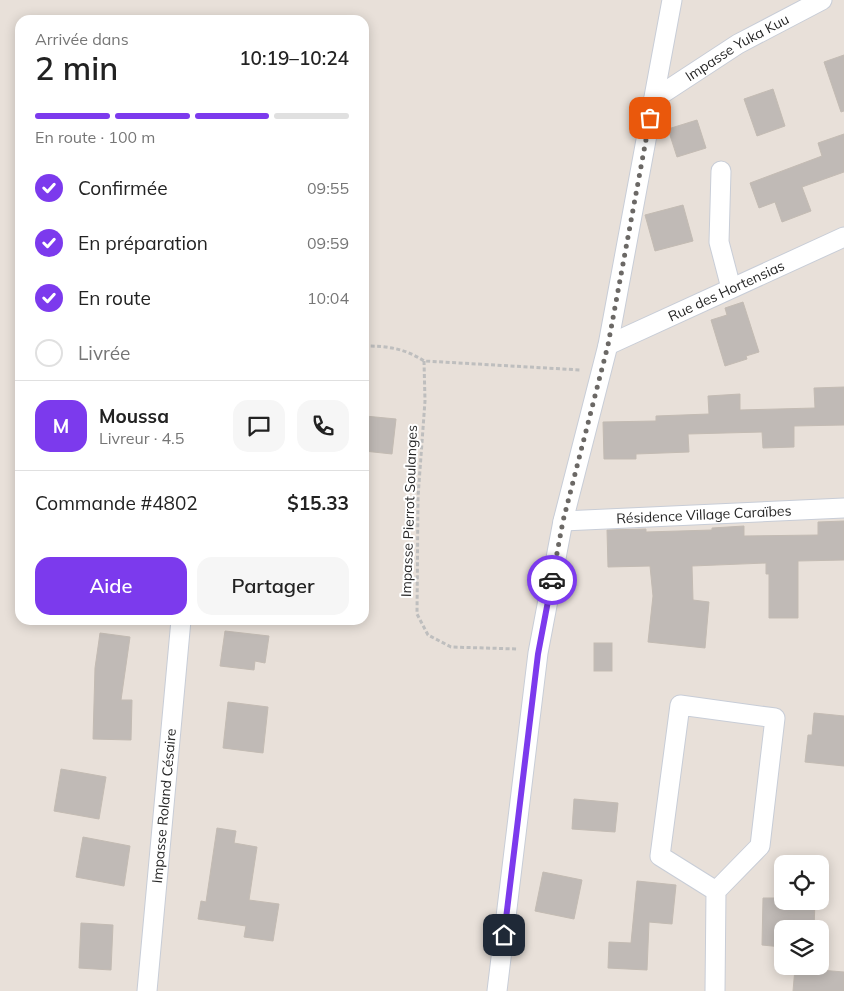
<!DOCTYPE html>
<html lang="fr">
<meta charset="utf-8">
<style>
:root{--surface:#fff;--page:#f6f6f6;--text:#222;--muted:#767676;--line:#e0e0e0;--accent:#7c3aed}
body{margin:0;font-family:Mulish,sans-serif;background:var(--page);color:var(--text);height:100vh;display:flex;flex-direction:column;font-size:19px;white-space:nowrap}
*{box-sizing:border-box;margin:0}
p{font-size:16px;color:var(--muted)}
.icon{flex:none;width:28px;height:28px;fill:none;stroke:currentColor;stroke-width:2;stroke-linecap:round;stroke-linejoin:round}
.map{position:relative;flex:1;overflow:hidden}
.drawer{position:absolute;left:15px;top:15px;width:354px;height:610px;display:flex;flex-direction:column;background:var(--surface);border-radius:15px;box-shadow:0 2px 12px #0003}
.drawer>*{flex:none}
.buttons{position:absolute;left:774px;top:855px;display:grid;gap:10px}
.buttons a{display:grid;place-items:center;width:55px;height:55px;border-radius:10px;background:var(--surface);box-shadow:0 2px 12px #0003;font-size:25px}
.pin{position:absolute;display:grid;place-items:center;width:42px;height:42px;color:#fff;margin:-21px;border-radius:10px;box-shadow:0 2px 8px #0006}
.courier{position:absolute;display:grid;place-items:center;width:50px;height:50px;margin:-25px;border:4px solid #7c3aed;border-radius:50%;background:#fff;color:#222;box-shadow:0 1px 6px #0007}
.overview em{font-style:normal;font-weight:600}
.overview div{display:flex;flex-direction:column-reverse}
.overview{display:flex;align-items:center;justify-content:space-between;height:85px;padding:0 20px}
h1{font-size:32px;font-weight:600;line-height:38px}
.bar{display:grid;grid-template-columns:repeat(4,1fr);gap:8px 5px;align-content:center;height:60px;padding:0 20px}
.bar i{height:6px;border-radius:4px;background:var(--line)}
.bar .selected{background:var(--accent)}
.bar p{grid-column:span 4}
.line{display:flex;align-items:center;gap:12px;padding:0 20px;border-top:1px solid var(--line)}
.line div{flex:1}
.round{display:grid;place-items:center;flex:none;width:52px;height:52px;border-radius:15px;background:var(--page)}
ol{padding:0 20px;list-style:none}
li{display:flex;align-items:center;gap:15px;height:55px}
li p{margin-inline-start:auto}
li .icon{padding:5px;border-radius:50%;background:var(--accent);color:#fff;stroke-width:4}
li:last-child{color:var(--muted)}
li i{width:28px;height:28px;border:2px solid var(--line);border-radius:50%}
.primary-button{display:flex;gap:10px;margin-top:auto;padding:10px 20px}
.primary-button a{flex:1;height:58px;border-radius:15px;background:var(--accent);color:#fff;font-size:20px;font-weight:600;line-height:58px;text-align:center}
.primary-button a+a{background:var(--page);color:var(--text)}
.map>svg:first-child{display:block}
.building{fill:#c0bab6;stroke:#c3bbb3}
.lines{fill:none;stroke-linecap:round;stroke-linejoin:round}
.street-casing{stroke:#c8cdd7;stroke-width:21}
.path{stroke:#bebebe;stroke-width:3;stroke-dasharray:4 2.5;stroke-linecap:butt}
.street{stroke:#fff;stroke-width:19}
.done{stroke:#6b6865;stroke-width:5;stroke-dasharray:0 9}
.route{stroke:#7c3aed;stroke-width:6}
.labels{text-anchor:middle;stroke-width:4;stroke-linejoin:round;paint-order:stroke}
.street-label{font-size:14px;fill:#272727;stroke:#fff}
</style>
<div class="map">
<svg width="844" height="991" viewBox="0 0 844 991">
<rect width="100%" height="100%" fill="#e8e0d9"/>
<g class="building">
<polygon points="844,55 844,111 841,112 824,62"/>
<polygon points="773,89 785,126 757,136 744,99"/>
<polygon points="697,120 706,148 677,157 668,129"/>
<polygon points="844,134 844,172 802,187 811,211 782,222 775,202 759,208 750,183 822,156 818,143"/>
<polygon points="683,205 693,241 655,251 645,215"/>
<polygon points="743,302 759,352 746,356 747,359 725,366 711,320 727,315 725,308"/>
<polygon points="844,387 844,425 794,426 794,447 763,448 762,432 688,434 689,452 636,454 636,459 604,459 603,422 656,421 656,416 709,414 708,396 740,394 740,410 815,408 814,388"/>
<polygon points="365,416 396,419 392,454 364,451"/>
<polygon points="844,521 844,560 798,561 798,618 769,618 769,574 766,574 766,563 692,566 693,600 709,602 705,648 648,642 653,596 650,566 608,567 607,530 646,529 646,532 712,530 712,528 744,526 744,536 818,535 818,522"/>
<polygon points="225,631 269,636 265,663 255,661 254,670 220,666"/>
<polygon points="100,633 130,637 121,700 132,700 131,740 93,739 95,668"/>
<rect x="594" y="643" width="18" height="28"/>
<polygon points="228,702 268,707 263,753 223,748"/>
<polygon points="814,713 844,716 844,766 805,762 808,735 812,735"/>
<polygon points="61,769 106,777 99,819 54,811"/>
<polygon points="574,799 618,803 615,832 572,829"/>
<polygon points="217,828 236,831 234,843 257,847 249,900 279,904 273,941 244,937 246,926 198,919 201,901 206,902"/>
<polygon points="83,837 130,846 124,886 76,877"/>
<polygon points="543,872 582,880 574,919 535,911"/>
<polygon points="637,881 676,885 672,924 649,922 647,970 608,968 609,942 631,943"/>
<polygon points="763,898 782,898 782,901 815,901 814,929 782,929 782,947 762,945"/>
<polygon points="81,923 113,925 111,970 79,968"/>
<polygon points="795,968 844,972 844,991 793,991"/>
</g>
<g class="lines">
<defs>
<g id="street">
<path id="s1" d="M654,99L738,44L822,0"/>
<polyline points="721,171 719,242 731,288"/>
<path id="s2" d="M608,345L844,237"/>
<path id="s3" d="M563,521L844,508"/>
<path id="s4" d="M147,991L181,620"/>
<polyline points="497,991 538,653 563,521 608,345 672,0"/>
<polyline points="715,991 716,891 760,846 775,718 680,705 660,856 716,891"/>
</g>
</defs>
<use href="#street" class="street-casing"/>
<g class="path">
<path d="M364,346C387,346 404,348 424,361L581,370"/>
<polyline points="424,361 425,401 418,497 417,614 428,635 451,647 518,649"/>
</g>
<use href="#street" class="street"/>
</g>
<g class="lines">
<polyline class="done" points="552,580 563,521 608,345 650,118"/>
<polyline class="route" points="504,935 538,654 552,580"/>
</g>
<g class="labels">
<g class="street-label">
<text dy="5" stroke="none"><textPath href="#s1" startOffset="98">Impasse Yuka Kuu</textPath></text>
<text dy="5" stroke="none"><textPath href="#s2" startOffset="130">Rue des Hortensias</textPath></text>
<text transform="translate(409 511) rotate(-88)" y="5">Impasse Pierrot Soulanges</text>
<text dy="5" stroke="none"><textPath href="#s3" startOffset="141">Résidence Village Caraïbes</textPath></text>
<text dy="5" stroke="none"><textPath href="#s4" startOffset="186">Impasse Roland Césaire</textPath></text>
</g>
</g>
</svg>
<div class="buttons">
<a><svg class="icon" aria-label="locate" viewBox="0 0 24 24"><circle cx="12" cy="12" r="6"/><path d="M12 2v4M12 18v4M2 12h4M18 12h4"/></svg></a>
<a><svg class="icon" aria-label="layers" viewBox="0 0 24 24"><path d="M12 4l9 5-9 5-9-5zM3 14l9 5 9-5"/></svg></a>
</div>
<div class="pin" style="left:650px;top:118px;background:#ea580c"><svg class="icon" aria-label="bag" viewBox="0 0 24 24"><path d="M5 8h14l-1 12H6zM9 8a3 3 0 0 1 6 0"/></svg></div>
<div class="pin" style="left:504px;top:935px;background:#1f2937"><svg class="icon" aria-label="home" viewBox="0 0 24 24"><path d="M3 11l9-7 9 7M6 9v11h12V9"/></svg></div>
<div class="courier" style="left:552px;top:580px"><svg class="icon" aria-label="car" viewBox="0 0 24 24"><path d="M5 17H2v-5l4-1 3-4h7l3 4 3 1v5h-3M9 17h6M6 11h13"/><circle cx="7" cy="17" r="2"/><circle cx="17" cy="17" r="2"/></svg></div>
<section class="drawer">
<div class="overview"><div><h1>2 min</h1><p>Arrivée dans</p></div><em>10:19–10:24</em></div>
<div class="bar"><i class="selected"></i><i class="selected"></i><i class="selected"></i><i></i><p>En route · 100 m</p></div>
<ol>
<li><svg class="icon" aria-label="check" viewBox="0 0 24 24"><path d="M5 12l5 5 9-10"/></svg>Confirmée<p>09:55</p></li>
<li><svg class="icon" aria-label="check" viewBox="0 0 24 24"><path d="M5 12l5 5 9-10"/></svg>En préparation<p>09:59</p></li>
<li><svg class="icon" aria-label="check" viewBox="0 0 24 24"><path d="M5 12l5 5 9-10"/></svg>En route<p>10:04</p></li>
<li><i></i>Livrée</li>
</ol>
<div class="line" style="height:90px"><b class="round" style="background:var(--accent);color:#fff">M</b><div><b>Moussa</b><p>Livreur · 4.5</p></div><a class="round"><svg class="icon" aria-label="chat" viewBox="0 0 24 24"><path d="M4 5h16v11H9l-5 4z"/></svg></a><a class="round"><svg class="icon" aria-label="phone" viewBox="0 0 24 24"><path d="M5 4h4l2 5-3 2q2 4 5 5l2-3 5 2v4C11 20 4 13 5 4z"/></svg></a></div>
<div class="line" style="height:65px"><div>Commande #4802</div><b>$15.33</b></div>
<div class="primary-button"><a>Aide</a><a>Partager</a></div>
</section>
</div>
